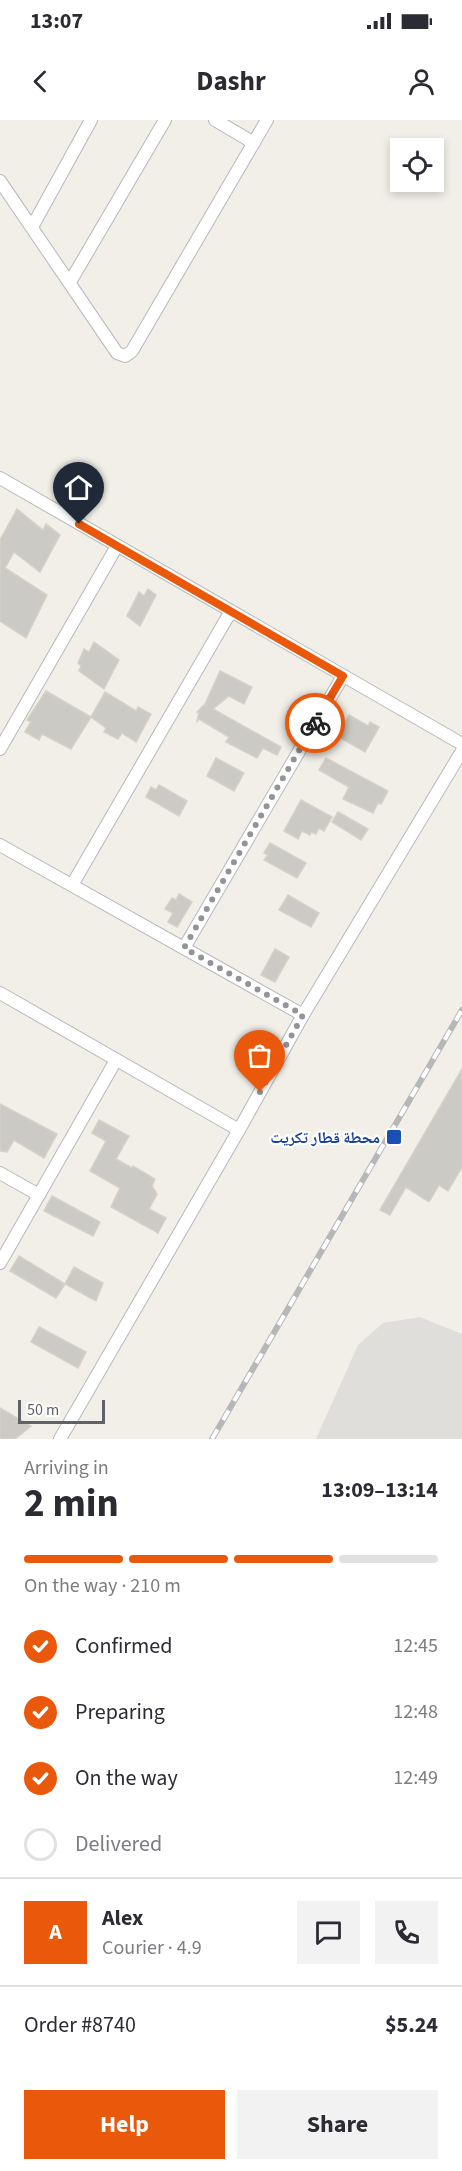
<!DOCTYPE html>
<meta charset="utf-8">
<style>
:root{--surface:#fff;--page:#f2f2f3;--text:#2b2b33;--muted:#7c7c81;--line:#e1e1e2;--accent:#ea580c}
body{margin:0;font-family:"Source Sans 3","Noto Naskh Arabic",sans-serif;background:var(--page);color:var(--text);height:100vh;display:flex;flex-direction:column;font-size:22px;white-space:nowrap}
*{box-sizing:border-box;margin:0}
p{font-size:20px;color:var(--muted)}
.icon{flex:none;width:33px;height:33px;fill:none;stroke:currentColor;stroke-width:2;stroke-linecap:round;stroke-linejoin:round}
.map{position:relative;height:1319px;overflow:hidden}
.side{display:flex;flex-direction:column;background:var(--surface);flex:1}
.side>*{flex:none}
.tools{position:absolute;left:390px;top:18px;display:grid;gap:12px}
.tools a{display:grid;place-items:center;width:54px;height:54px;border-radius:0px;background:var(--surface);box-shadow:0 3px 9px #0003;font-size:30px}
.scale{position:absolute;left:18px;bottom:15px;width:87px;box-sizing:border-box;padding-left:6px;border:3px solid #5f6368;border-top:0;font-size:16px;line-height:21px;white-space:nowrap;color:#5f6368;-webkit-text-stroke:4px #fff;paint-order:stroke}
.pin{position:absolute;display:grid;place-items:center;width:51px;height:51px;color:#fff;margin:-62px -26px;border-radius:50% 50% 50% 0;rotate:-45deg;box-shadow:0 0 6px #0007}
.pin .icon{rotate:45deg}
.courier{position:absolute;display:grid;place-items:center;width:60px;height:60px;margin:-30px;border:4px solid #ea580c;border-radius:50%;background:#fff;color:#222;box-shadow:0 2px 8px #0007}
.summary em{font-style:normal;font-weight:700}
.summary div{display:flex;flex-direction:column-reverse}
.summary{display:flex;align-items:center;justify-content:space-between;height:102px;padding:0 24px}
h1{font-size:39px;font-weight:700;line-height:45px}
.bar{display:grid;grid-template-columns:repeat(4,1fr);gap:9px 6px;align-content:center;height:72px;padding:0 24px}
.bar i{height:8px;border-radius:4px;background:var(--line)}
.bar .current{background:var(--accent)}
.bar p{grid-column:span 4}
.line{display:flex;align-items:center;gap:15px;padding:0 24px;border-top:2px solid var(--line)}
.line div{flex:1}
.round{display:grid;place-items:center;flex:none;width:63px;height:63px;border-radius:0px;background:var(--page)}
ol{padding:0 24px;list-style:none}
li{display:flex;align-items:center;gap:18px;height:66px}
li p{margin-inline-start:auto}
li .icon{padding:6px;border-radius:50%;background:var(--accent);color:#fff;stroke-width:4}
li:last-child{color:var(--muted)}
li i{width:33px;height:33px;border:3px solid var(--line);border-radius:50%}
.cta{display:flex;gap:12px;margin-top:auto;padding:12px 24px}
.cta a{flex:1;height:69px;border-radius:0px;background:var(--accent);color:#fff;font-size:24px;font-weight:700;line-height:69px;text-align:center}
.cta a+a{background:var(--page);color:var(--text)}
.status{display:flex;justify-content:space-between;align-items:center;height:42px;padding:0 30px;background:var(--surface);direction:ltr}
.status svg{height:16px;fill:currentColor}
header{display:flex;justify-content:space-between;align-items:center;height:78px;padding:0 24px;background:var(--surface);font-size:27px;font-weight:700}
.map>svg:first-child{display:block}
.industrial{fill:#e0deda}
.building{fill:#cccac5;stroke:#d6d1c6;stroke-width:1.5}
.lines{fill:none;stroke-linecap:round;stroke-linejoin:round}
.minor-casing{stroke:#b5b8bc;stroke-width:14}
.minor{stroke:#fff;stroke-width:12}
.rail-casing{stroke:#b6b7b8;stroke-width:6}
.rail{stroke:#fff;stroke-width:4;stroke-dasharray:11;stroke-linecap:butt}
.done{stroke:#929495;stroke-width:6;stroke-dasharray:0 10.8}
.route{stroke:#ea580c;stroke-width:8}
.transit-dot{fill:#1a4fb4;stroke:#fff;stroke-width:2}
.labels{text-anchor:middle;stroke-width:4.5;stroke-linejoin:round;paint-order:stroke}
.transit-label{font-size:16px;font-weight:bold;fill:#164399;stroke:#fff;text-anchor:end}
</style>
<div class="status"><b>13:07</b><svg viewBox="0 0 49 12"><path d="M0 12V9h3v3zM5 12V6h3v6zM10 12V3h3v9zM15 12V0h3v12zM26 1h20v11H26zM47 4h2v5h-2z"/></svg></div>
<header><svg class="icon" aria-label="back" viewBox="0 0 24 24"><path d="M15 5l-7 7 7 7"/></svg>Dashr<svg class="icon" aria-label="person" viewBox="0 0 24 24"><circle cx="12" cy="8" r="4"/><path d="M4 21q1-7 8-7t8 7"/></svg></header>
<div class="map">
<svg width="462" height="1319" viewBox="0 0 462 1319">
<rect width="100%" height="100%" fill="#f1efe8"/>
<polygon class="industrial" points="420,1197 462,1214 462,1319 316,1319 358,1225 383,1203"/>
<g class="building">
<polygon points="17,389 43,410 46,404 60,415 40,452 14,432 5,448 47,475 26,518 0,501 0,420"/>
<polygon points="148,469 156,475 140,506 127,496 139,472 144,476"/>
<polygon points="94,522 119,540 104,569 79,551 81,546 78,543 84,529 89,532"/>
<polygon points="220,551 252,567 244,584 229,576 213,589 281,627 277,635 263,628 257,638 226,622 229,617 199,599 197,601 199,593 197,592 205,584"/>
<polygon points="46,571 91,597 71,629 42,614 39,620 25,612 31,602 27,600"/>
<polygon points="105,572 136,591 138,587 151,594 136,622 122,613 118,619 104,612 106,608 91,597"/>
<polygon points="349,595 368,606 370,602 379,607 365,632 337,616"/>
<polygon points="216,638 244,653 234,671 207,656"/>
<polygon points="326,638 388,671 381,684 378,683 373,693 343,679 349,667 319,650"/>
<polygon points="159,665 187,681 179,696 146,677 151,667 156,670"/>
<polygon points="301,680 332,697 324,711 319,708 316,714 311,712 310,715 302,711 298,719 284,711"/>
<polygon points="338,692 368,709 361,720 332,702"/>
<polygon points="270,723 306,743 297,758 264,740 268,735 264,733"/>
<polygon points="179,774 192,782 177,807 168,802 173,793 165,789 172,778 176,780"/>
<polygon points="288,775 319,793 311,807 279,790"/>
<polygon points="275,829 289,837 275,862 261,855"/>
<polygon points="462,949 462,1047 448,1071 439,1065 429,1082 406,1067 390,1095 380,1090"/>
<polygon points="0,984 57,1014 44,1038 14,1020 7,1032 0,1031"/>
<polygon points="99,1000 129,1016 116,1039 132,1048 133,1046 155,1059 152,1066 157,1074 149,1089 166,1098 158,1113 111,1087 120,1068 90,1051 106,1021 92,1013"/>
<polygon points="52,1076 100,1102 93,1116 44,1091"/>
<polygon points="19,1136 65,1164 56,1178 10,1151"/>
<polygon points="74,1147 103,1163 96,1181 65,1164"/>
<polygon points="39,1207 86,1232 78,1248 31,1222"/>
<polygon points="0,1288 31,1306 15,1319 0,1319"/>
</g>
<g class="lines">
<defs>
<g id="minor">
<polyline points="215,0 254,23"/>
<polyline points="0,61 117,233 125,236 132,231 267,0"/>
<polyline points="32,107 91,0"/>
<polyline points="70,162 165,0"/>
<polyline points="0,358 462,624"/>
<polyline points="0,629 117,426"/>
<polyline points="0,725 303,895"/>
<polyline points="72,765 231,491"/>
<polyline points="184,828 343,556"/>
<polyline points="0,873 239,1010"/>
<polyline points="0,1053 39,1075"/>
<polyline points="0,1143 116,940"/>
<polyline points="60,1319 239,1010 303,895 462,631"/>
</g>
</defs>
<use href="#minor" class="minor-casing"/>
<use href="#minor" class="minor"/>
<defs>
<polyline id="rail" points="212,1319 462,890"/>
</defs>
<use href="#rail" class="rail-casing"/>
<use href="#rail" class="rail"/>
</g>
<g class="lines">
<polyline class="done" points="260,972 303,895 184,828 315,603"/>
<polyline class="route" points="79,404 343,556 315,603"/>
</g>
<rect class="transit-dot" x="386" y="1009" width="16" height="16" rx="3"/>
<g class="labels">
<g class="transit-label">
<text x="380" y="1023">محطة قطار تكريت</text>
</g>
</g>
</svg>
<div class="tools">
<a><svg class="icon" aria-label="locate" viewBox="0 0 24 24"><circle cx="12" cy="12" r="6"/><path d="M12 2v4M12 18v4M2 12h4M18 12h4"/></svg></a>
</div>
<div class="scale">50 m</div>
<div class="pin" style="left:260px;top:972px;background:#ea580c"><svg class="icon" aria-label="bag" viewBox="0 0 24 24"><path d="M5 8h14l-1 12H6zM9 8a3 3 0 0 1 6 0"/></svg></div>
<div class="pin" style="left:79px;top:404px;background:#1f2937"><svg class="icon" aria-label="home" viewBox="0 0 24 24"><path d="M3 11l9-7 9 7M6 9v11h12V9"/></svg></div>
<div class="courier" style="left:315px;top:603px"><svg class="icon" aria-label="bike" viewBox="0 0 24 24"><circle cx="6" cy="16" r="4"/><circle cx="18" cy="16" r="4"/><path d="M6 16l4-8h5l3 8M10 8l3 8H6M13 5h3"/></svg></div>
</div>
<section class="side">
<div class="summary"><div><h1>2 min</h1><p>Arriving in</p></div><em>13:09–13:14</em></div>
<div class="bar"><i class="current"></i><i class="current"></i><i class="current"></i><i></i><p>On the way · 210 m</p></div>
<ol>
<li><svg class="icon" aria-label="check" viewBox="0 0 24 24"><path d="M5 12l5 5 9-10"/></svg>Confirmed<p>12:45</p></li>
<li><svg class="icon" aria-label="check" viewBox="0 0 24 24"><path d="M5 12l5 5 9-10"/></svg>Preparing<p>12:48</p></li>
<li><svg class="icon" aria-label="check" viewBox="0 0 24 24"><path d="M5 12l5 5 9-10"/></svg>On the way<p>12:49</p></li>
<li><i></i>Delivered</li>
</ol>
<div class="line" style="height:108px"><b class="round" style="background:var(--accent);color:#fff">A</b><div><b>Alex</b><p>Courier · 4.9</p></div><a class="round"><svg class="icon" aria-label="chat" viewBox="0 0 24 24"><path d="M4 5h16v11H9l-5 4z"/></svg></a><a class="round"><svg class="icon" aria-label="phone" viewBox="0 0 24 24"><path d="M5 4h4l2 5-3 2q2 4 5 5l2-3 5 2v4C11 20 4 13 5 4z"/></svg></a></div>
<div class="line" style="height:78px"><div>Order #8740</div><b>$5.24</b></div>
<div class="cta"><a>Help</a><a>Share</a></div>
</section>
